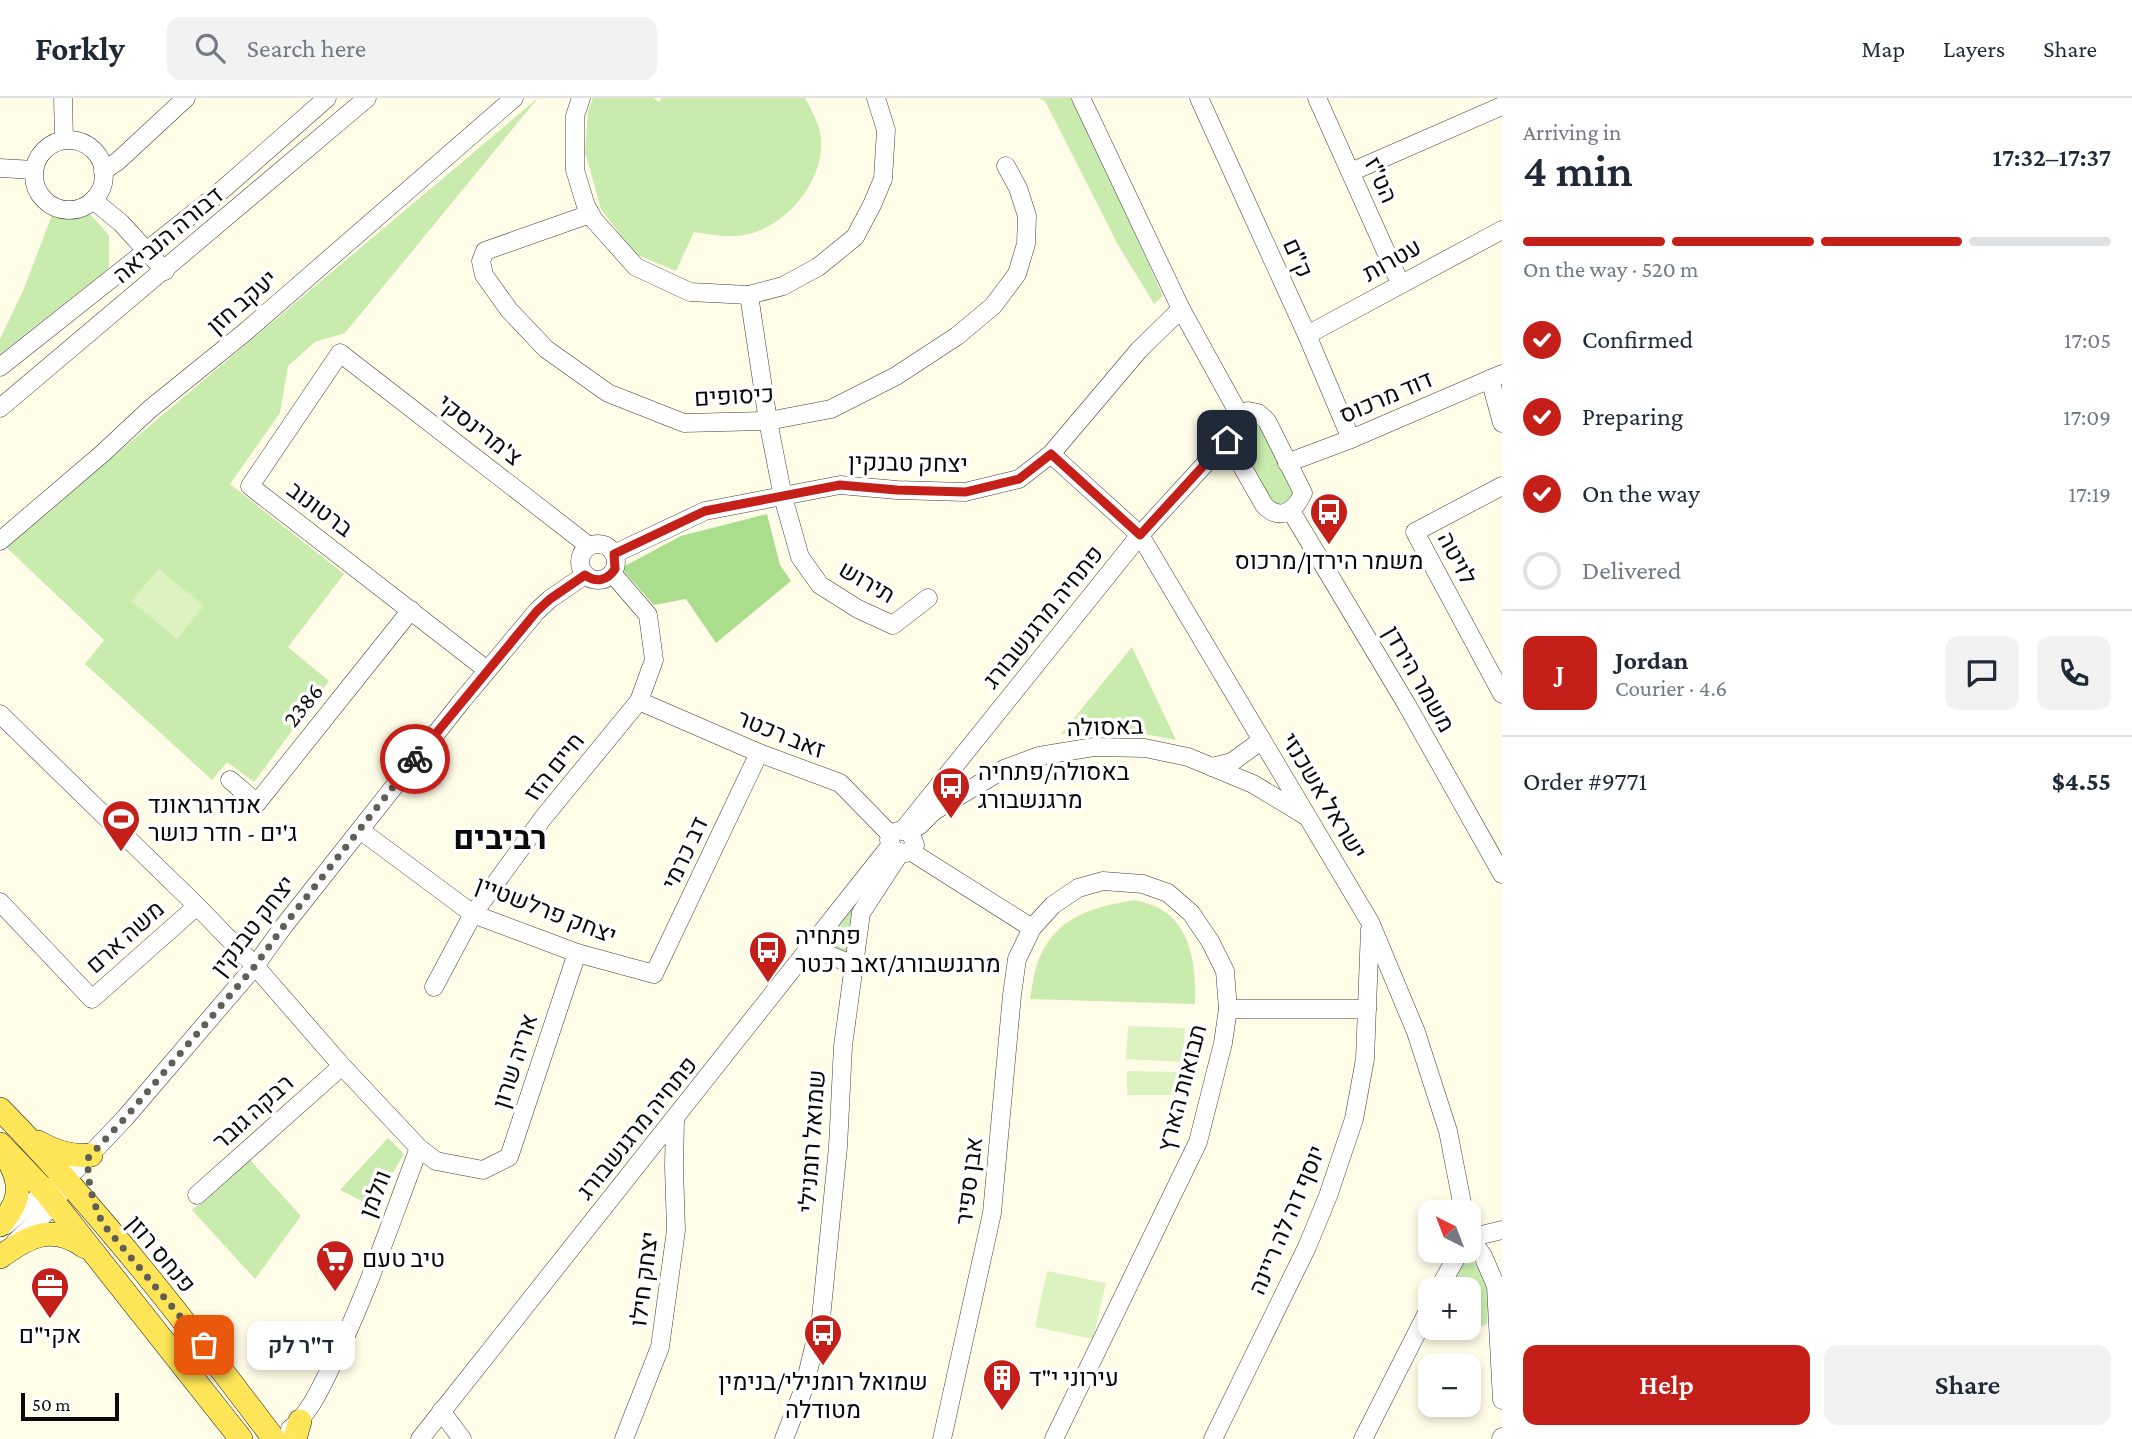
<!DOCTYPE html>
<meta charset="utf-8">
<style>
:root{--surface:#fff;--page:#f2f2f3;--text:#1f2937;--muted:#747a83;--line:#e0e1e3;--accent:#c42019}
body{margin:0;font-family:"Crimson Pro",Heebo,serif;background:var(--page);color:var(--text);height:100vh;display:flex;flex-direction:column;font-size:26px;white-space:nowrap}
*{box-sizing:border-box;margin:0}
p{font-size:23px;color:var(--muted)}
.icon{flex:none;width:38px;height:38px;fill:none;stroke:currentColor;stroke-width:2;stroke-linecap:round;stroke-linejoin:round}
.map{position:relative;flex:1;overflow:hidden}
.sheet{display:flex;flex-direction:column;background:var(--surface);width:630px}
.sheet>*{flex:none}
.needle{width:46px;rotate:318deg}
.buttons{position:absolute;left:1418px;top:1102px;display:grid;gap:14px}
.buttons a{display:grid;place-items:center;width:63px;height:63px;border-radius:14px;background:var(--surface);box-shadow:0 4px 10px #0003;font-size:35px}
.scale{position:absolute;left:21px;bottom:18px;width:98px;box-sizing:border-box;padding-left:7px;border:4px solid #0a0a0a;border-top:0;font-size:19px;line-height:24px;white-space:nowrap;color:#0a0a0a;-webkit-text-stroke:5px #fff;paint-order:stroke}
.pin{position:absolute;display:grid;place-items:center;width:60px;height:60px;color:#fff;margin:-30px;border-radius:14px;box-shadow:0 4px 10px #0006}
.courier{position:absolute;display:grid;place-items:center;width:70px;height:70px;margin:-35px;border:5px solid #c42019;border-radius:50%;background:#fff;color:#222;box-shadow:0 2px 9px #0007}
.bubble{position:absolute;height:49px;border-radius:14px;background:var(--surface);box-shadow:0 4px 10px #0003;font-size:23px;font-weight:600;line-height:49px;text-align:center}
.headline em{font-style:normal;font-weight:600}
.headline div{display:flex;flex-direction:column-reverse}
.headline{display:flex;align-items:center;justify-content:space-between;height:119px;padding:0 21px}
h1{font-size:46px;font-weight:600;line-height:52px}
.bar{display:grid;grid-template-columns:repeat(4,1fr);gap:10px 7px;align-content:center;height:84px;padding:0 21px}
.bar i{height:9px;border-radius:5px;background:var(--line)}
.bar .active{background:var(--accent)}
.bar p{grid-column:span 4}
.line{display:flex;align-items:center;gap:18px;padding:0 21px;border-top:2px solid var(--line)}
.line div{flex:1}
.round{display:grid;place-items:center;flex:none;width:74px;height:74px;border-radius:14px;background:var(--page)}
ol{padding:0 21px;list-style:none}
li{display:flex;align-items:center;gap:21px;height:77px}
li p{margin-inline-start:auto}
li .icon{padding:7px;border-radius:50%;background:var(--accent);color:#fff;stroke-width:4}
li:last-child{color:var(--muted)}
li i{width:38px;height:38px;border:4px solid var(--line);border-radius:50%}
.primary-button{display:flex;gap:14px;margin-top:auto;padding:14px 21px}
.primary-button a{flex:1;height:80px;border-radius:14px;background:var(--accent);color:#fff;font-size:28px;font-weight:600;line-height:80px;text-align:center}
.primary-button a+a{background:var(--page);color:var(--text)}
header{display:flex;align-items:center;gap:42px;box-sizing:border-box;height:98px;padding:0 35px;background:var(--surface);border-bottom:2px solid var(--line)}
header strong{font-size:33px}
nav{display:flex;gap:38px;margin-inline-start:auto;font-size:24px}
.search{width:490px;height:63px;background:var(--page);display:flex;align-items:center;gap:18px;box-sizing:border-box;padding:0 24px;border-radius:14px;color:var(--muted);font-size:26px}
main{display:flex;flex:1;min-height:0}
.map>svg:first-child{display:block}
.green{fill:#c9ecae}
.forest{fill:#aade8d}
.pitch{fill:#ddf2c1}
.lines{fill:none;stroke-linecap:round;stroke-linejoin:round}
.minor-casing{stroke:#3d3d3d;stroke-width:19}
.major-casing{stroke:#1b1b1b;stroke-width:24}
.minor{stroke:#fff;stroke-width:18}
.major{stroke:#ffe557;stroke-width:23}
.done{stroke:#605f57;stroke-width:7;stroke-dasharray:0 12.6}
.route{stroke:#c42019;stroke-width:9}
.labels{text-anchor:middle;stroke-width:7;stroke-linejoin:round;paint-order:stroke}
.street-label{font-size:24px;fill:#0a0a0a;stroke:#fff}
.poi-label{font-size:24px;fill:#0a0a0a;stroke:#fff;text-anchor:start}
.district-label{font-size:32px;font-weight:bold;fill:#0a0a0a;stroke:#fff}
</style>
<header>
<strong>Forkly</strong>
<div class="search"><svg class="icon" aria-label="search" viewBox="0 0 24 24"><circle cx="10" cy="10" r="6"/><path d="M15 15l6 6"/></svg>Search here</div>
<nav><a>Map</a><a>Layers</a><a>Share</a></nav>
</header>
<main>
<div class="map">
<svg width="1502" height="1341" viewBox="0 0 1502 1341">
<rect width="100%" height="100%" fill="#fffce7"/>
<g class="green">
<polygon points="538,0 345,235 315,244 288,268 280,315 230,386 344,476 288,549 329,583 254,684 227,664 212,682 85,566 104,542 6,449"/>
<path d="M593,0H653L659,4L662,0H805C812,13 819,25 821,40C825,80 790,124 753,135C733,141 714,137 694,134L676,173L635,156L601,111L585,54L588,13Z"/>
<polygon points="1039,0 1075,0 1163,198 1154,206 1117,145 1045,3"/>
<polygon points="90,116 109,137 109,170 0,256 0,241 23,193 52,117 74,120"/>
<polygon points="1251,322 1261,326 1295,392 1290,402 1279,408 1269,404 1235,341 1235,332 1242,324"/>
<polygon points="1132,549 1176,642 1119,631 1061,636"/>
<polygon points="896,756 851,824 847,858 816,847"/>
<path d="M1136,802C1142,804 1150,806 1157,809C1193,827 1196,871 1195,906L1030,901C1032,891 1033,879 1036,869C1052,820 1090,809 1136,802Z"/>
<polygon points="388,1040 404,1056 372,1108 340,1092"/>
<polygon points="250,1062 301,1118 255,1181 192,1112"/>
<path d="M1468,1159C1492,1181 1489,1196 1487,1226L1461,1238L1445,1230H1468V1192H1449L1457,1174Z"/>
</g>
<polygon class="forest" points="767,416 780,467 791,483 716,545 686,501 654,507 621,470 681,438"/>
<g class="pitch">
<polygon points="159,471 204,508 177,541 131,503"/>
<polygon points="1128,928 1185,930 1183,964 1126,961"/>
<polygon points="1127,973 1178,974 1177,997 1127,997"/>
<polygon points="1047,1173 1106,1185 1093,1241 1035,1229"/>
</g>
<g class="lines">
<defs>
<g id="minor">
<polyline points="63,0 64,42"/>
<polyline points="581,0 575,18 575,72 586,108 594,122 636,169 690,194 749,197 783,188 818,169 855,139 872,107 883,81 886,32 876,0"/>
<polyline points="1081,0 1181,211 1239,316"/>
<polyline points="1199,0 1307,237 1351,341"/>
<polyline points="1317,0 1400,185"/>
<circle cx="69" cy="77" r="35"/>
<polyline points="0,70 34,72"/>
<polyline points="103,73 118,63 186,0"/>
<polyline points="1351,74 1502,8"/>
<polyline points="93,102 121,125 165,173"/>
<polyline points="590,116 485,153 481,163 484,177 509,212 546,251 608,295 684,325 768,323 831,311 896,278 957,238 993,208 1017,176 1026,146 1027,118 1018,90 1006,68"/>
<polyline points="749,197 768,323 783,399 800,459 820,487 858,511 893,527 928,500"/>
<polyline points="1307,237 1502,132"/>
<polyline points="0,269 213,100 327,0"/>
<polyline points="1490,281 1502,325"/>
<polyline points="0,310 367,0"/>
<path d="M1248,313L1258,315L1267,323L1303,395C1295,413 1280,424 1264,407L1227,342C1224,327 1235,317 1248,313Z"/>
<polyline points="1051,356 1140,437 1370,824 1416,934 1448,1033 1464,1115"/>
<polyline points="1287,365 1351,341 1502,276"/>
<polyline points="1502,388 1415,434 1502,596"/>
<polyline points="1291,413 1407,607 1502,776"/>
<polyline points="0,443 103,355 150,311 244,235 514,0"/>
<circle cx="598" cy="464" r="18"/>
<polyline points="614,456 705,413 767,401 840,387 897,392 965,394 1019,381 1051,356 1139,252 1181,211"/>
<polyline points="487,572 250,388 340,255 589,448"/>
<polyline points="639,603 759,655 840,685 891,737"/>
<polyline points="0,616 197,808 255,868 342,968 419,1050 436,1063 483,1072 509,1059 577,855"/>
<polyline points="1212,669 1232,664 1262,642"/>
<polyline points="230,682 257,705 411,512"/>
<polyline points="919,728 934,713 1004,671 1039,658 1094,649 1145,650 1188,659 1253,686 1306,718"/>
<polyline points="360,732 473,816 577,855 654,876 759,655"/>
<polyline points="903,732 1140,437 1227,342"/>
<path d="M910,753L915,747L911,736C901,731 893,731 889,742L894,753L906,755L910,753L1032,830"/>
<polyline points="0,804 92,901 197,808"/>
<polyline points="811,849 853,867"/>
<polyline points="434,889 473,816 543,720 639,603 654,562 648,517 612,475"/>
<polyline points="1228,911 1367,911"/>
<polyline points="197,1097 342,968"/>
<polyline points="6,1127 45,1093 67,1081 125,1020 255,868 283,829 461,604 537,513 550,501 585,477"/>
<polyline points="1468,1137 1483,1158 1496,1188 1502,1302"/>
<polyline points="1469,1140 1502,1132"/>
<polyline points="15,1144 55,1106 60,1096"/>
<polyline points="1438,1192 1460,1153"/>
<polyline points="441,1313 462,1341"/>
<path d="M290,1331C310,1315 320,1291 331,1269C366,1199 391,1123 419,1050"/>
<polyline points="420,1341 890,748"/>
<polyline points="624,1341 660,1249 676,1132 674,1069 675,1021"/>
<polyline points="784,1341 804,1290 821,1220 838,1049 843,948 861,815 900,755"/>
<polyline points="942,1341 992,1115 1012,897 1017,861 1032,830 1053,807 1078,790 1103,783 1143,786 1168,795 1191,815 1210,843 1225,873 1228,911 1223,945 1198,1044 1054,1341"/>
<polyline points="1213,1341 1307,1149 1328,1098 1354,1021 1365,961 1370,831"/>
<polyline points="1363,1341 1430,1209"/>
<polyline points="1501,1341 1502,1339"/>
</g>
<g id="major">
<path d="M0,1011C100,1113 188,1227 274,1341"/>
<path d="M38,1044C55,1054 72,1059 91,1057"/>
<polyline points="0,1046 45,1093 241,1341"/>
<path d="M0,1127C21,1103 23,1086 6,1058"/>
<path d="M0,1159C29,1138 53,1125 85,1149"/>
<polyline points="295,1341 300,1323"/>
</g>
</defs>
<use href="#minor" class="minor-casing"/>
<use href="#major" class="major-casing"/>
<use href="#minor" class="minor"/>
<use href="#major" class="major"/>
</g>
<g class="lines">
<path class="done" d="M204,1247L103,1126C93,1105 87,1084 88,1060L125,1020L255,868L283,829L415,661"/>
<path class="route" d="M415,661L537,513L550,501L585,477C596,485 607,483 615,471L614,456L705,413L840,387L897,392L965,394L1019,381L1051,356L1140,437L1227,342"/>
</g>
<defs>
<symbol id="bus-pin" viewBox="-11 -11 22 30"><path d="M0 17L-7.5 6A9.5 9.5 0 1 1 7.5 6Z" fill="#c42019" stroke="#fff"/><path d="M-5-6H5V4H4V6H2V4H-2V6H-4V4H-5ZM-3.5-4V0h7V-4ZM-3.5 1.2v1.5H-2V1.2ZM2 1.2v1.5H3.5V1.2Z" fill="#fff"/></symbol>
<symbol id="stadium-pin" viewBox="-11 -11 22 30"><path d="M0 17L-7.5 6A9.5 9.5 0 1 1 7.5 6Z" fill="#c42019" stroke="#fff"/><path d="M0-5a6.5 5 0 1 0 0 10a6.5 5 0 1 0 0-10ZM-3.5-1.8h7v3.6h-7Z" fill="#fff"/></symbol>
<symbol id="supermarket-pin" viewBox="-11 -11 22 30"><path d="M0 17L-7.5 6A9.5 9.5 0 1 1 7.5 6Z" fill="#c42019" stroke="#fff"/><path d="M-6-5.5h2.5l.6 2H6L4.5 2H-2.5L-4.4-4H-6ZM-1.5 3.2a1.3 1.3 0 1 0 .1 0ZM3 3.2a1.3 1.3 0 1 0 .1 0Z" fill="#fff"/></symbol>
<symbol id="office-pin" viewBox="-11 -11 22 30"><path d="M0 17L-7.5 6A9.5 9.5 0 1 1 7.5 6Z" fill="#c42019" stroke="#fff"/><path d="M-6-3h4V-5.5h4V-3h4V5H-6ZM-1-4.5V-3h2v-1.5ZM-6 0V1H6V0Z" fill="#fff"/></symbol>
<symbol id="building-pin" viewBox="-11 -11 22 30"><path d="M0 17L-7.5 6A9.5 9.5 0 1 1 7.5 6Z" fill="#c42019" stroke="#fff"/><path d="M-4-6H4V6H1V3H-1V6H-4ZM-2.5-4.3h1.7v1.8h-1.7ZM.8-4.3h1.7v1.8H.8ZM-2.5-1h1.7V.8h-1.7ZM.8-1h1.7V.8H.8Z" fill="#fff"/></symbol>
</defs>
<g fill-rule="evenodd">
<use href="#bus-pin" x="1307" y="392" width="44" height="60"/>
<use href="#bus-pin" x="929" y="666" width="44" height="60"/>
<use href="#stadium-pin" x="99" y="699" width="44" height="60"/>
<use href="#bus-pin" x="746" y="830" width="44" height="60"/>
<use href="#supermarket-pin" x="313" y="1139" width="44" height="60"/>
<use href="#office-pin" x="28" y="1166" width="44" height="60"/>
<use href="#bus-pin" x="801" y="1213" width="44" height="60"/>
<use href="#building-pin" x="980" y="1258" width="44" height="60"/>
</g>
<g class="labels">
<g class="street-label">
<text transform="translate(1381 82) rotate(66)" y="8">הט"ז</text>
<text transform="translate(168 137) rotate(-40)" y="8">דבורה הנביאה</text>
<text transform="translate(1298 160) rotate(66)" y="8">ק"ם</text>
<text transform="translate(1392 162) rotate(-29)" y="8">עטרות</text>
<text transform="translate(242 204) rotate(-41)" y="8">יעקב חזן</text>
<text transform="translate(734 298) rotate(-3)" y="8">כיסופים</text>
<text transform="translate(1386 299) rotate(-23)" y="8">דוד מרכוס</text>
<text transform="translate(480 332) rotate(38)" y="8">צ'מרינסקי</text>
<text transform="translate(908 365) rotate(1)" y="8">יצחק טבנקין</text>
<text transform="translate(320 411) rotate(37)" y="8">ברטונוב</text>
<text transform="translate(1457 460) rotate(62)" y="8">לויטה</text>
<text transform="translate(867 484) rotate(30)" y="8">תירוש</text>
<text transform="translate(1043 519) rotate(-51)" y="8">פתחיה מרגנשבורג</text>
<text transform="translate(1419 581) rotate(60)" y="8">משמר הירדן</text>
<text transform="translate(303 607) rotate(-51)" y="8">2386</text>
<text transform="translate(1105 629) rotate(-2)" y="8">באסולה</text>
<text transform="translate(781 636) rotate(22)" y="8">זאב רכטר</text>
<text transform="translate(554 669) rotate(-51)" y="8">חיים הזז</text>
<text transform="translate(1324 698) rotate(59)" y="8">ישראל אשכנזי</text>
<text transform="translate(685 755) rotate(-65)" y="8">דב כרמי</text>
<text transform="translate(546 812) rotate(21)" y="8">יצחק פרלשטיין</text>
<text transform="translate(253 828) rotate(-52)" y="8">יצחק טבנקין</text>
<text transform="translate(125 839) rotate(-42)" y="8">משה ארם</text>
<text transform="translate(515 963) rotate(-72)" y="8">אריה שרון</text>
<text transform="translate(1182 990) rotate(-75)" y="8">תבואות הארץ</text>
<text transform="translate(253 1014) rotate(-42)" y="8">רבקה גובר</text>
<text transform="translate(637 1030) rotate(-51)" y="8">פתחיה מרגנשבורג</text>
<text transform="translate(812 1043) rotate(-86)" y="8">שמואל רומנילי</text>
<text transform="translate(969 1083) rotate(-83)" y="8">אבן ספיר</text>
<text transform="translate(375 1096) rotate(-69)" y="8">וולמן</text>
<text transform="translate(1287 1122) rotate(-67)" y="8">יוסף דה לה ריינה</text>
<text transform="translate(161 1156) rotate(50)" y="8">פנחס רוזן</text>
<text transform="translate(644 1181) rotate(-83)" y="8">יצחק חילו</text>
</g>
<g class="poi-label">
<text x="1329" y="471" text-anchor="middle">משמר הירדן/מרכוס</text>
<text x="978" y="682">באסולה/פתחיה<tspan x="978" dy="28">מרגנשבורג</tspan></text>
<text x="148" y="715">אנדרגראונד<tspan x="148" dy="28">ג'ים - חדר כושר</tspan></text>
<text x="795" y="846">פתחיה<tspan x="795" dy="28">מרגנשבורג/זאב רכטר</tspan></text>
<text x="362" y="1169">טיב טעם</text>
<text x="50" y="1245" text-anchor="middle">אקי"ם</text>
<text x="1029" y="1288">עירוני י"ד</text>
<text x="823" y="1292" text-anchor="middle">שמואל רומנילי/בנימין<tspan x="823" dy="28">מטודלה</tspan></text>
</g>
<g class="district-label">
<text x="500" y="751">רביבים</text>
</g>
</g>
</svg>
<div class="buttons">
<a><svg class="needle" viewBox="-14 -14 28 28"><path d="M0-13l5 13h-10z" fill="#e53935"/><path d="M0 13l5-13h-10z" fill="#747a83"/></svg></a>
<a>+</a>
<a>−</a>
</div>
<div class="scale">50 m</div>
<div class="pin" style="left:204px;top:1247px;background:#ea580c"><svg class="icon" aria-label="bag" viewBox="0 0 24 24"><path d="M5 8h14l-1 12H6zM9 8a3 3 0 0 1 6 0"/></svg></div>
<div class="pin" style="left:1227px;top:342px;background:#1f2937"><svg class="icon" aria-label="home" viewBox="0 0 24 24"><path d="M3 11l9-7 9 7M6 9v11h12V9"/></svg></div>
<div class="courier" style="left:415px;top:661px"><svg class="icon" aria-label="bike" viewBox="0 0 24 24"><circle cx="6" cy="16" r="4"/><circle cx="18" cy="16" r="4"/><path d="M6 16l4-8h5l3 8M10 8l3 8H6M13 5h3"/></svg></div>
<div class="bubble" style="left:247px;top:1223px;width:108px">ד&quot;ר לק</div>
</div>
<section class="sheet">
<div class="headline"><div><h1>4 min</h1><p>Arriving in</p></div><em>17:32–17:37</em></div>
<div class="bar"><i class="active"></i><i class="active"></i><i class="active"></i><i></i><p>On the way · 520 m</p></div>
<ol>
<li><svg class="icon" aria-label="check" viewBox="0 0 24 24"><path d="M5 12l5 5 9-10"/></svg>Confirmed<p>17:05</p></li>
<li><svg class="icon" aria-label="check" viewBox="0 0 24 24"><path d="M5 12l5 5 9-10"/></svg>Preparing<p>17:09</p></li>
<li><svg class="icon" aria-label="check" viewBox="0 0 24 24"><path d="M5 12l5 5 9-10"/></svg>On the way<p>17:19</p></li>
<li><i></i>Delivered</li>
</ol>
<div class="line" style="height:126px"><b class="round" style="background:var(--accent);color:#fff">J</b><div><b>Jordan</b><p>Courier · 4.6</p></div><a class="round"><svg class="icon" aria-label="chat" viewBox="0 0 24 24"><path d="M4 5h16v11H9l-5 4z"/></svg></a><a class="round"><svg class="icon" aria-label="phone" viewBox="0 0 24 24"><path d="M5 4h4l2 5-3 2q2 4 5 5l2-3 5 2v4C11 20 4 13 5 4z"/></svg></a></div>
<div class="line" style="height:91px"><div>Order #9771</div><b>$4.55</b></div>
<div class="primary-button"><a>Help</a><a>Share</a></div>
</section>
</main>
